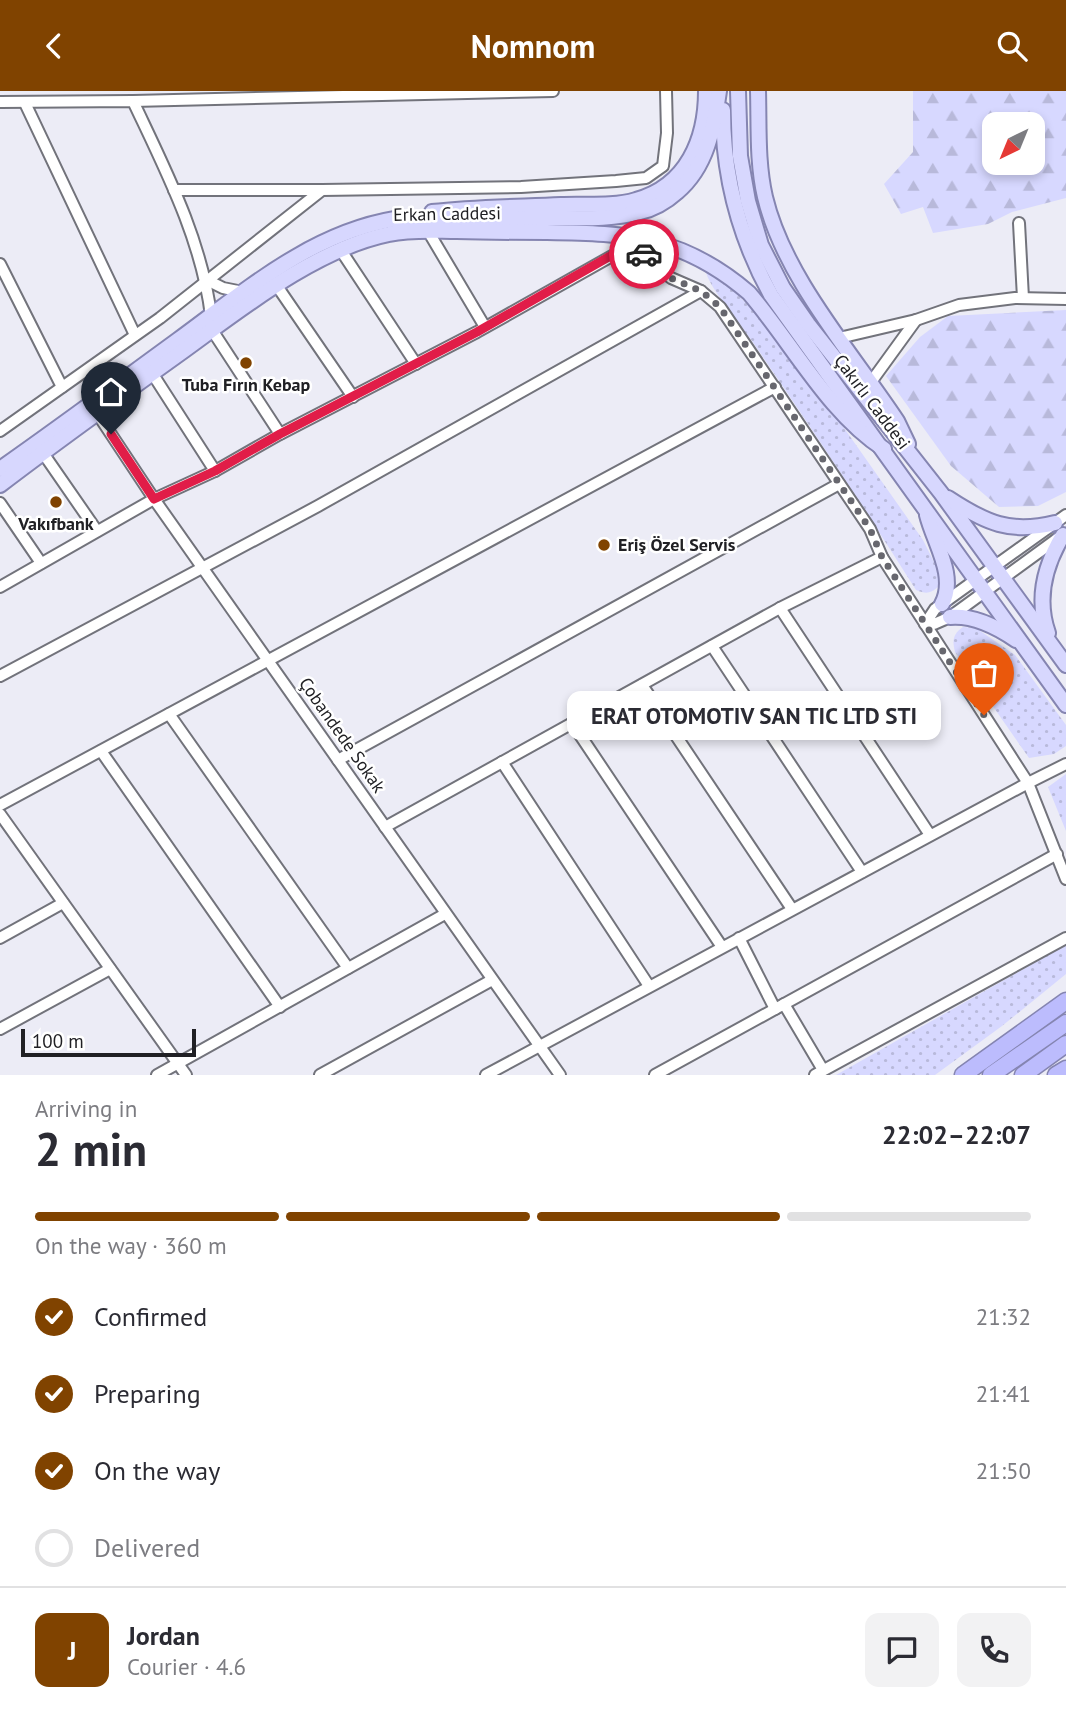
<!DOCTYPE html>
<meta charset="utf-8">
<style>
:root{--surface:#fff;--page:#f2f2f3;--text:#2b2b33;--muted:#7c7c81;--line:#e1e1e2;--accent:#804300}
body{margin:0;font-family:"PT Sans",sans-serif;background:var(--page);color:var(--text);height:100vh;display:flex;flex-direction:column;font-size:26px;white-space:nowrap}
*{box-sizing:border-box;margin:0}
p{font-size:23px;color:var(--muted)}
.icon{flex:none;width:38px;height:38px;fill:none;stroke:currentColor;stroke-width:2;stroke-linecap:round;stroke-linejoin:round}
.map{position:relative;height:984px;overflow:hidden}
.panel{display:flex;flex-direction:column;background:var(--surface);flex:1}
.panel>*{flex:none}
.needle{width:46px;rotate:223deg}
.controls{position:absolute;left:982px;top:21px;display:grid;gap:14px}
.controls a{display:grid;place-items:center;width:63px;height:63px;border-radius:14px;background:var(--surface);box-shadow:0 4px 10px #0003;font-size:35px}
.scale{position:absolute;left:21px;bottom:18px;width:175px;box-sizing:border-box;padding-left:7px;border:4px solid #202024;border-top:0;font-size:19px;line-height:24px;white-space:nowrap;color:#202024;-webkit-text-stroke:5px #fff;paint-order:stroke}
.pin{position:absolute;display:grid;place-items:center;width:60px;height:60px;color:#fff;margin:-72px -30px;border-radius:50% 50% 50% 0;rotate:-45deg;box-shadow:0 0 7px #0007}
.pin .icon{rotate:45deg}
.courier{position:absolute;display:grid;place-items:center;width:70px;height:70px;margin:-35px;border:5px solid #e11d48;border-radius:50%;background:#fff;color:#222;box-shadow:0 2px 9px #0007}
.bubble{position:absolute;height:49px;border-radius:14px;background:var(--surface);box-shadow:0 4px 10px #0003;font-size:23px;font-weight:700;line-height:49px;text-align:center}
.summary em{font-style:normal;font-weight:700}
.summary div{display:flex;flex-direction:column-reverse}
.summary{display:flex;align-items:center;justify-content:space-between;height:119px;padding:0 35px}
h1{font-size:46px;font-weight:700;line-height:52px}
.bar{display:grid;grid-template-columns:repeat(4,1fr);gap:10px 7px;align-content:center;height:84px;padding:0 35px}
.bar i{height:9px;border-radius:5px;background:var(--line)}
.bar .active{background:var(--accent)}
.bar p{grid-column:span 4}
.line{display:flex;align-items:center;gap:18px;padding:0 35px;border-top:2px solid var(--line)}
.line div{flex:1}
.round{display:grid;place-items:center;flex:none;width:74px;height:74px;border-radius:14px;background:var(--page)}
ol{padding:0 35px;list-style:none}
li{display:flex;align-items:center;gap:21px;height:77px}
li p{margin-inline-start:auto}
li .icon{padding:7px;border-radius:50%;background:var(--accent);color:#fff;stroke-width:4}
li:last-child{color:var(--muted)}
li i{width:38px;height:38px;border:4px solid var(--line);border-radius:50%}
header{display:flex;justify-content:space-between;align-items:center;height:91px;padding:0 35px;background:var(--accent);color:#fff;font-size:32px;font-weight:700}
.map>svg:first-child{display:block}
.grass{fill:url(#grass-dots)}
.forest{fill:url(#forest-firs);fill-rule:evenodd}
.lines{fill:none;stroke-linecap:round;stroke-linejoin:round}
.minor-casing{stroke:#72737b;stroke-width:14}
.major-casing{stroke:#8585b1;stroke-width:18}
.highway-casing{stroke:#8585b1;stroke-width:19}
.minor{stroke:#fff;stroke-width:10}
.major{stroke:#d7d7fe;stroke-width:14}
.highway{stroke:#bcbcfd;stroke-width:16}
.done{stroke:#67676e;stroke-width:7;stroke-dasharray:0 12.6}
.route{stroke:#e11d48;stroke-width:9}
.poi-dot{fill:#804300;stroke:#fff;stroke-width:2.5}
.labels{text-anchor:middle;stroke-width:5;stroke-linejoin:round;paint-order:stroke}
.street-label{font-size:18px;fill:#202024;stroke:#fff}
.poi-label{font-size:18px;font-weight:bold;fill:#202024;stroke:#fff}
</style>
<header><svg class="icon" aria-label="back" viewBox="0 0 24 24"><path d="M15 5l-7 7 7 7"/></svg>Nomnom<svg class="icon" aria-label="search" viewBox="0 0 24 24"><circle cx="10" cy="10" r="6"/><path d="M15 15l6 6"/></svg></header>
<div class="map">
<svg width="1066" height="984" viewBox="0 0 1066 984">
<defs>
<pattern id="grass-dots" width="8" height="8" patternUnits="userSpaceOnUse" patternTransform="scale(1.75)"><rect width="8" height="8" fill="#d7d8ff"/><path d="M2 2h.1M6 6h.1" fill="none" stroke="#b8b9da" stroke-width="1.8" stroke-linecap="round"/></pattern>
<pattern id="forest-firs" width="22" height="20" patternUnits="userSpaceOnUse" patternTransform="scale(1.75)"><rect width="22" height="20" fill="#d7d8ff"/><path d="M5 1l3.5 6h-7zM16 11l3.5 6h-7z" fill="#b8b9da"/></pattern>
</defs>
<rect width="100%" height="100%" fill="#ececf6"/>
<g class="grass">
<path d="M706,180L736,202L782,249L923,449L940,483L938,496C930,503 926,503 916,499C863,415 808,332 752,250C743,237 706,192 706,180Z"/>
<path d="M963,536L976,537L1015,564L1066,634V655L1054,663L1029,667L955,561C952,549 953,543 963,536Z"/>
<polygon points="1066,683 1066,740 1048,696"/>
<polygon points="1066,854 1066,883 1002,935 935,984 836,984"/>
</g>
<g class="forest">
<path d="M913,0H1066V107L1012,121L988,133L933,142L923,116L901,123L884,93L913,61ZM1032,33V72H994V33Z"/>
<polygon points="1066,219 1066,401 1038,415 999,416 951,375 886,285 920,246 948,225"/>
</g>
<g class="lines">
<defs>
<g id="minor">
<polyline points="133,10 553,0"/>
<path d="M0,11L133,10C165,78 202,149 211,225"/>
<polyline points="25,12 135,244"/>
<polyline points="174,99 322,99"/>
<polyline points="1019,132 1023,207"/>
<polyline points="428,140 485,236"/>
<polyline points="340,158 416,273"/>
<polyline points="0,173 62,296"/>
<polyline points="207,189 223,197 243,201"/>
<polyline points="277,195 353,306"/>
<polyline points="212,239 280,343"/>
<polyline points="839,247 916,229 959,214 1015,207 1066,208"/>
<polyline points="152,282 215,380"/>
<polyline points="871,291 916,229"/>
<polyline points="97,322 154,408 560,984"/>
<polyline points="0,340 160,227 322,99 521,96 616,90 646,87 663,75 667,42 666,0"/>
<polyline points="43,362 97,440"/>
<polyline points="0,412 41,472"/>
<polyline points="1061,445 950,526 934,533 925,533 935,518 1066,424"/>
<polyline points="0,496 154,408 215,380 280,343 477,241 619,161 636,157 671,187 701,200 720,216 870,438 882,466 1028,692 1066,788"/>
<polyline points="780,517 930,744"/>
<polyline points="712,555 862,781"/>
<polyline points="0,585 318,415 701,200"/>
<polyline points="642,594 792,818"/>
<polyline points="169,623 348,877"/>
<polyline points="572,632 722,856"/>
<polyline points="101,660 280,916"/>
<polyline points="338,669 839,393"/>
<polyline points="502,671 649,895"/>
<polyline points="0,714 775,296"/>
<polyline points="0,723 186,984"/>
<polyline points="385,736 780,517 882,466"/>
<polyline points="0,847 63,812"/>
<polyline points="739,847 775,918"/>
<polyline points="784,913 823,979"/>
<polyline points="0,938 110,878"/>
<polyline points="157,984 445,823"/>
<polyline points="320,984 492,889"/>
<polyline points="486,984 1028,692 1066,673"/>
<polyline points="655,984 1057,763"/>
<polyline points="815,984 1066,847"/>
</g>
<g id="major">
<polyline points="738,0 740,65 748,110 761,154 783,197 808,233 941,402 1066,574"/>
<path d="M758,0C759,35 757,72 765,106C784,186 852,262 897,330L908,353"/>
<path d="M723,19C723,85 739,146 771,204L1066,614"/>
<path d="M432,121C475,116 518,116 561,114C585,113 613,116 636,109C687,95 706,48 706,0"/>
<path d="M0,378C60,336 119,292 178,249C245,200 311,142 395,128C447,129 498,128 550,127C580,127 611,129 640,121C653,118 667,110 677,101C707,76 714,36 719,0"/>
<path d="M0,394C59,349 119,306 179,263C240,219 315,158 389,143C411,138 435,140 457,140C487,141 517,141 547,141C629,142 684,146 749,202C792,252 829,323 884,358"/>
<path d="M948,407C986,432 1010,443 1055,432"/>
<path d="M927,424C934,452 957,485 942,513"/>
<path d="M950,526C974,524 997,536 1016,549"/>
<path d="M1048,542C1036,508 1045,474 1063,444"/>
</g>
<g id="highway">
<polyline points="963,984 1066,910"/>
<polyline points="991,984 1066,932"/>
<polyline points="1023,984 1066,953"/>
<polyline points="1056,984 1066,978"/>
</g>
</defs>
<use href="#minor" class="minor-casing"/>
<use href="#major" class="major-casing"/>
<use href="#highway" class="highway-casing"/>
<use href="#minor" class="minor"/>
<use href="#major" class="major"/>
<use href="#highway" class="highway"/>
</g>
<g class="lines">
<polyline class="done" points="644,163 671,187 701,200 720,216 870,438 882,466 984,624"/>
<polyline class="route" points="111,343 154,408 215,380 280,343 477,241 619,160 636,157 644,163"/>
</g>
<g class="poi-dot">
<circle cx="246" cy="272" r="7"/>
<circle cx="56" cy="411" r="7"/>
<circle cx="604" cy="454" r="7"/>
</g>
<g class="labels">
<g class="street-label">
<text transform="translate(447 123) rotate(-1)" y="6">Erkan Caddesi</text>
<text transform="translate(872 311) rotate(53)" y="6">Çakırlı Caddesi</text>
<text transform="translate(342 644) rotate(55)" y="6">Çobandede Sokak</text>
</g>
<g class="poi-label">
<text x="246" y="300">Tuba Fırın Kebap</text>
<text x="56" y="439">Vakıfbank</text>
<text x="618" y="460" text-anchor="start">Eriş Özel Servis</text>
</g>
</g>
</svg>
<div class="controls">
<a><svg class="needle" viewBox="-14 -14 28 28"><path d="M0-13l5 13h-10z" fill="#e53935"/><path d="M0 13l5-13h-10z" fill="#7c7c81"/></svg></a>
</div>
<div class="scale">100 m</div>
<div class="pin" style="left:984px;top:624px;background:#ea580c"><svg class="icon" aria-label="bag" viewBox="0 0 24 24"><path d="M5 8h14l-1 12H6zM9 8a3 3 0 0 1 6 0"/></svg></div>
<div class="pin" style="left:111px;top:343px;background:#1f2937"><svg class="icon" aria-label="home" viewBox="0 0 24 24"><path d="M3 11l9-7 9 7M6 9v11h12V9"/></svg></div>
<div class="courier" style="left:644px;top:163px"><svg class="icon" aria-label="car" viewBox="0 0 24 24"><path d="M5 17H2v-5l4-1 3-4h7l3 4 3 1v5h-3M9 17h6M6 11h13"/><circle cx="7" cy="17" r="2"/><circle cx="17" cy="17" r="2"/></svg></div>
<div class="bubble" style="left:567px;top:600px;width:374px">ERAT OTOMOTIV SAN TIC LTD STI</div>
</div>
<section class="panel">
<div class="summary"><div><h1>2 min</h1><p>Arriving in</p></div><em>22:02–22:07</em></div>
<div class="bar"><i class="active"></i><i class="active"></i><i class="active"></i><i></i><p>On the way · 360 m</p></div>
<ol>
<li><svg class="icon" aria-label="check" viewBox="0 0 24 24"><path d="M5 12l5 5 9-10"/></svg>Confirmed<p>21:32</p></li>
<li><svg class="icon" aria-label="check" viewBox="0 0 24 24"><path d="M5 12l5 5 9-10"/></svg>Preparing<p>21:41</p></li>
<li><svg class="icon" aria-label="check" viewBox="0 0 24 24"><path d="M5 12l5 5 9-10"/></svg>On the way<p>21:50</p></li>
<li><i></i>Delivered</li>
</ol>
<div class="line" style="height:126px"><b class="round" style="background:var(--accent);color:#fff">J</b><div><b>Jordan</b><p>Courier · 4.6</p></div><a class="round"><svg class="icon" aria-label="chat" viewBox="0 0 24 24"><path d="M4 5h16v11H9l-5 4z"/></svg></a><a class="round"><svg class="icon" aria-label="phone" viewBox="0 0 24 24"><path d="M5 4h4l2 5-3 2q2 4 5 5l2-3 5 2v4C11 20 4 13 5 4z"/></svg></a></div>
</section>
